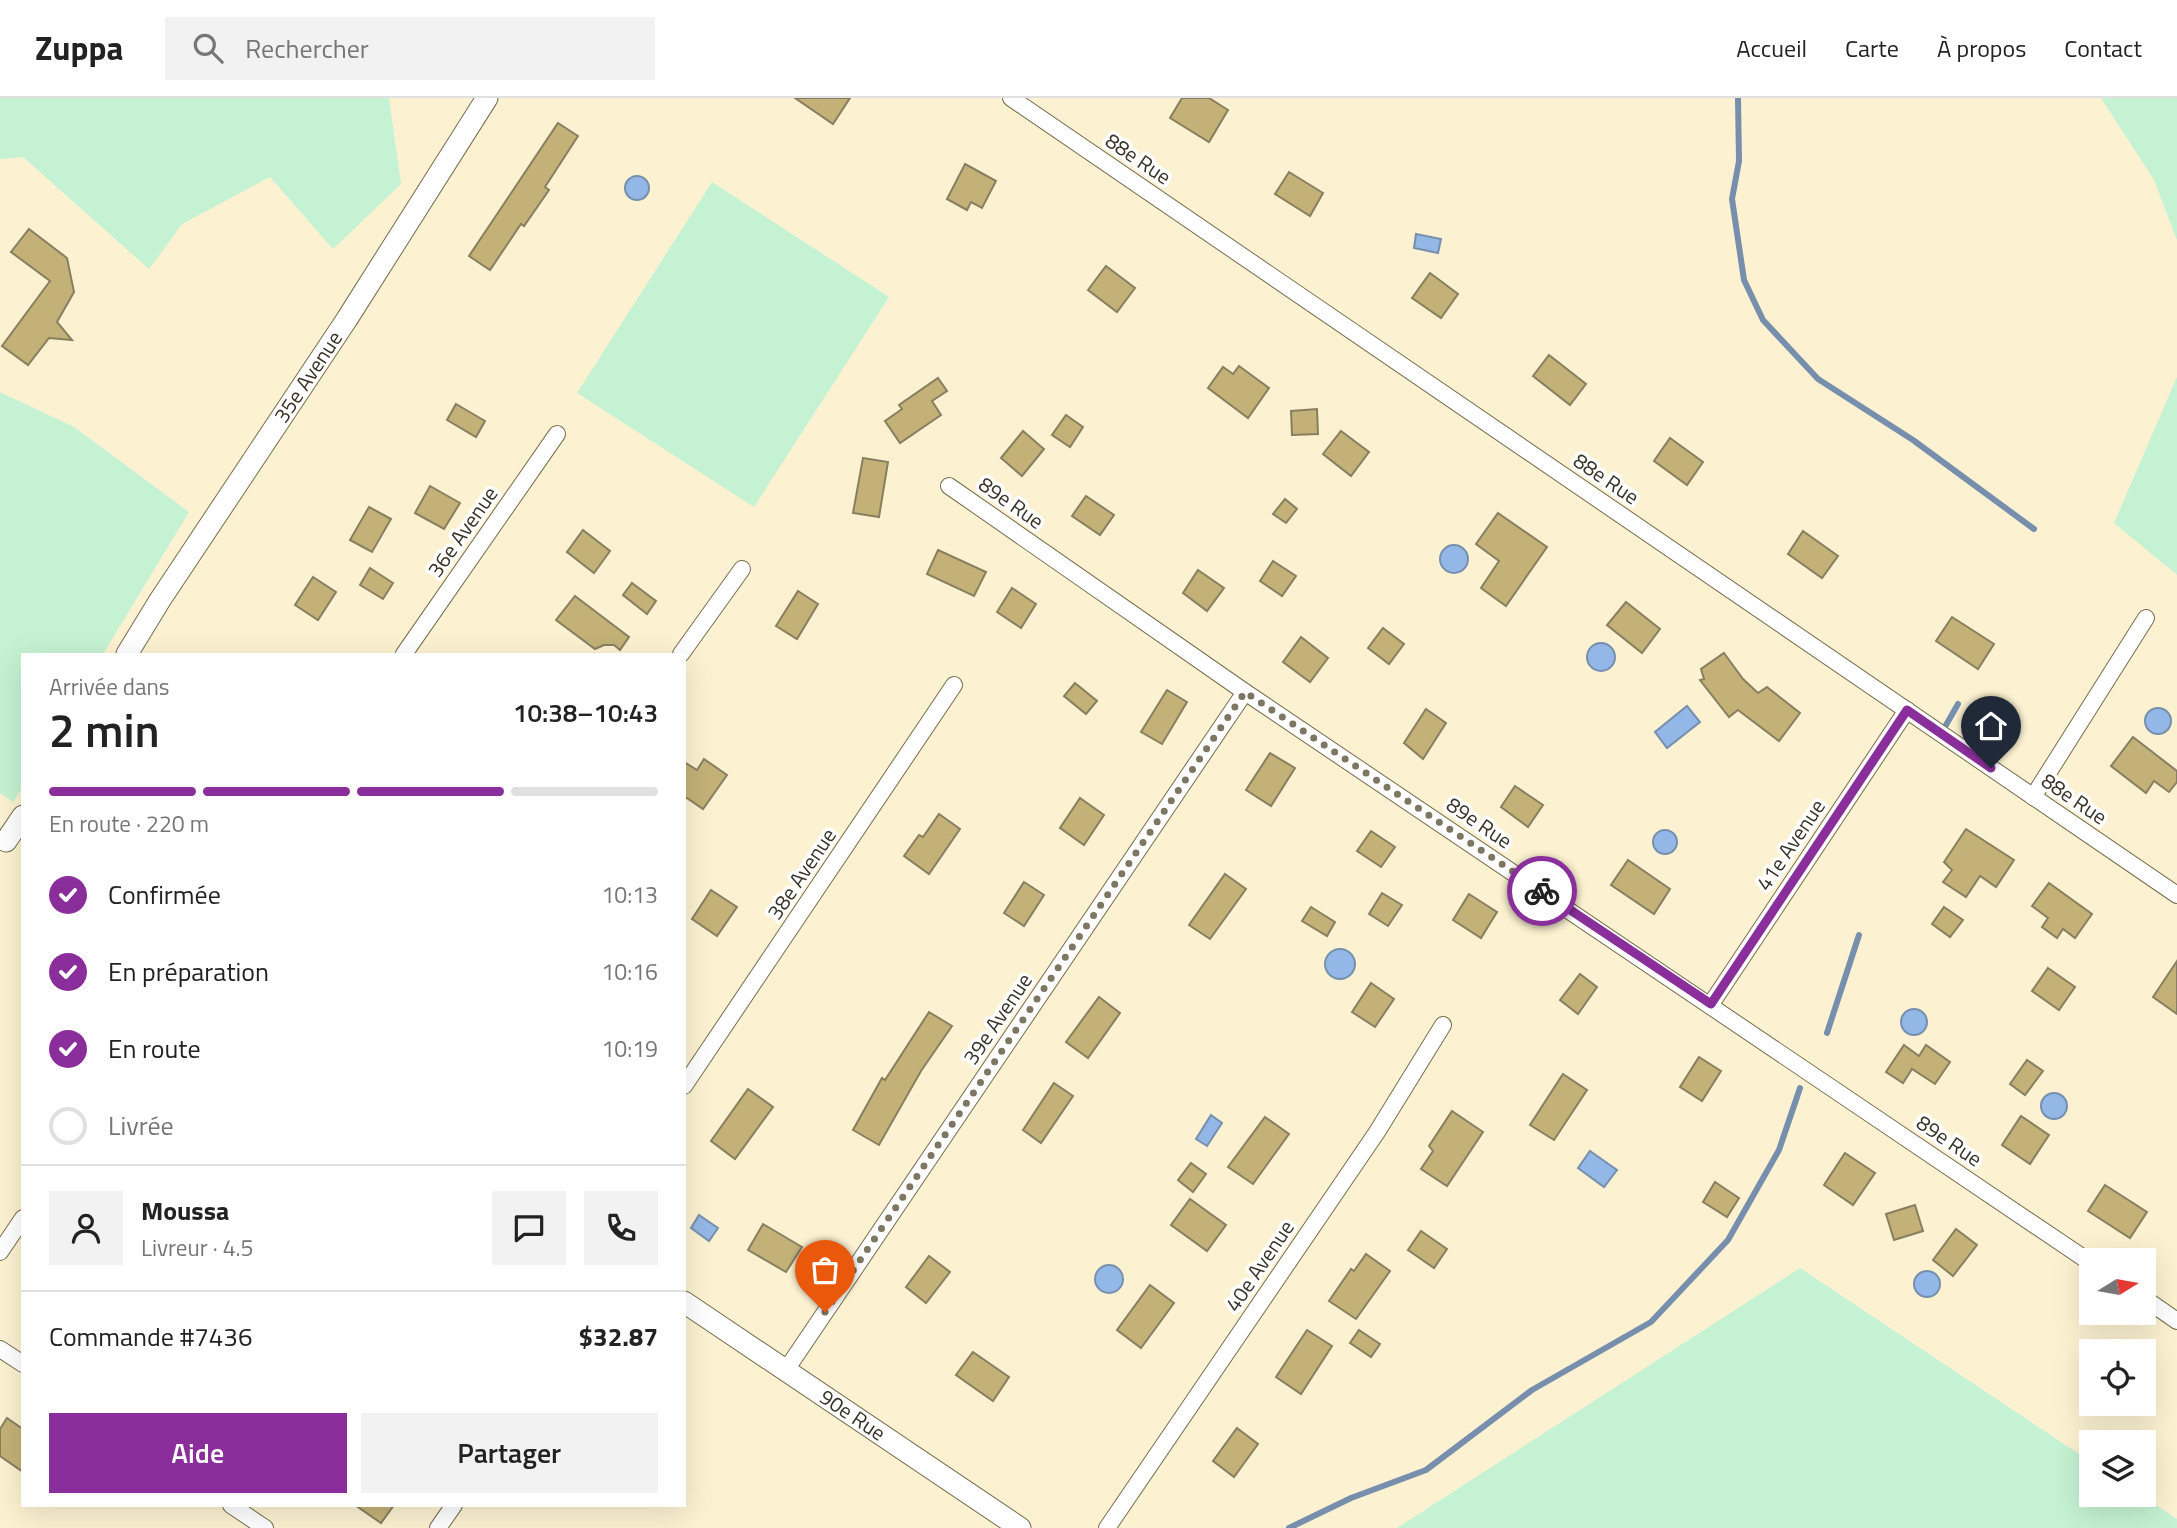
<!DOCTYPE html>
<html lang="fr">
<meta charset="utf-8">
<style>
:root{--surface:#fff;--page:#f2f2f2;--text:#222;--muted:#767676;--line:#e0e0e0;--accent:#892e9a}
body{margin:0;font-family:"Titillium Web",sans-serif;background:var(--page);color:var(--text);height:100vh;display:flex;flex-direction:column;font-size:26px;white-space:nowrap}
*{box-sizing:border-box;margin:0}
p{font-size:23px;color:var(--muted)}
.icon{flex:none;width:38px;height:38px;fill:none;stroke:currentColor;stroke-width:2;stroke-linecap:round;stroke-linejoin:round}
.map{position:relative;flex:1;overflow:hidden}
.details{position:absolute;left:21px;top:555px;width:665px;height:854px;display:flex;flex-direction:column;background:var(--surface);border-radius:0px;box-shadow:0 7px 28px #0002}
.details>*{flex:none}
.needle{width:46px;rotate:79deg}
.tools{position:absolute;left:2079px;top:1150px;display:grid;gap:14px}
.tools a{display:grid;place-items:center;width:77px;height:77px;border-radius:0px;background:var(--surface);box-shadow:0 7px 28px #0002;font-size:35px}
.pin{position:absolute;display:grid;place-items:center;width:60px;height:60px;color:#fff;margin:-72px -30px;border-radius:50% 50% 50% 0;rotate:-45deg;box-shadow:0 0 7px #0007}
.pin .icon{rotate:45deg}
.courier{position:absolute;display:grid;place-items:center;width:70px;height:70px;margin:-35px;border:5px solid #892e9a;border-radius:50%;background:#fff;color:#222;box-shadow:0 2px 9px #0007}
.overview em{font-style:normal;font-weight:600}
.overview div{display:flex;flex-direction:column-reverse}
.overview{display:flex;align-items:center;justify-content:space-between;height:119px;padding:0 28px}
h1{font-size:46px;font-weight:600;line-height:52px}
.bar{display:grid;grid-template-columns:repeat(4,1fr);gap:10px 7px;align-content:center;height:84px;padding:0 28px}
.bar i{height:9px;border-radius:5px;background:var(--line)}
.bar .active{background:var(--accent)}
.bar p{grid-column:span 4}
.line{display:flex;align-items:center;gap:18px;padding:0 28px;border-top:2px solid var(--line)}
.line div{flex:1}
.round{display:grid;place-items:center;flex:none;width:74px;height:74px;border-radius:0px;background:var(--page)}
ol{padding:0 28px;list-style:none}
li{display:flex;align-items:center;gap:21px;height:77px}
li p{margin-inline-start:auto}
li .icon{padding:7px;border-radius:50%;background:var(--accent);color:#fff;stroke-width:4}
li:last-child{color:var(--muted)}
li i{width:38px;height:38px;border:4px solid var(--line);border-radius:50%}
.button{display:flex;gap:14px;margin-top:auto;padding:14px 28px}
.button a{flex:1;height:80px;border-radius:0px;background:var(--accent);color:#fff;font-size:28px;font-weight:600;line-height:80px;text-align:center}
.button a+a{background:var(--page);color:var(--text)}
header{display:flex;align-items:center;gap:42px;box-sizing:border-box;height:98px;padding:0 35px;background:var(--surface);border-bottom:2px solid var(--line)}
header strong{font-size:33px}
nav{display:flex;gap:38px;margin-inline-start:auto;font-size:24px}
.search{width:490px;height:63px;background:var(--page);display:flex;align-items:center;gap:18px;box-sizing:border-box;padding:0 24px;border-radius:0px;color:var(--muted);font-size:26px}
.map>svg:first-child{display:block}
.green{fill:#c5f2d2}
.water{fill:#93b7e7;stroke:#778fad;stroke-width:2}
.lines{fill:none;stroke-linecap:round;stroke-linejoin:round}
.stream{stroke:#778fad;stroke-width:6}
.building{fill:#c3b177;stroke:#887f61;stroke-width:2}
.minor-casing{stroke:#766d4f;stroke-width:18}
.tertiary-casing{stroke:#766d4f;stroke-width:23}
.minor{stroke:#fff;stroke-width:16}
.tertiary{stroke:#fff;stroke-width:21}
.done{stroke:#7c7662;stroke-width:7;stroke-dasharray:0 12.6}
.route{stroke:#892e9a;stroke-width:9}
.labels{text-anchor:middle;stroke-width:7;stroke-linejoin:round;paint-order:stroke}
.street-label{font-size:21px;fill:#373327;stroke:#fff}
</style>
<header>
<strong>Zuppa</strong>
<div class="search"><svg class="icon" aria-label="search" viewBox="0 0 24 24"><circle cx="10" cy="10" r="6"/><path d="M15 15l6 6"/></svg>Rechercher</div>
<nav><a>Accueil</a><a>Carte</a><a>À propos</a><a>Contact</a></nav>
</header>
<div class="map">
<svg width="2177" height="1430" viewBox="0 0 2177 1430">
<rect width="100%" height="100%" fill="#fcf2d1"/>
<g class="green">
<polygon points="0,0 389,0 401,86 333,151 270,79 182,126 149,171 23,59 0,61"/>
<polygon points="2101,0 2177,0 2177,142 2154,82"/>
<polygon points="712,84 889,199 754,409 577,295"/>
<polygon points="2177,279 2177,477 2114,425"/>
<polygon points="0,294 74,329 189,414 103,556 23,556 23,689 13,704 0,695"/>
<polygon points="1800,1170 2091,1364 2091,1396 2141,1397 2177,1421 2177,1430 1397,1430"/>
</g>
<g class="water">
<circle cx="637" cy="90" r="12"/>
<polygon points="1416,136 1441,141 1438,155 1414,150"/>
<circle cx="1454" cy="461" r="14"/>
<circle cx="1601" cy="559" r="14"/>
<polygon points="1687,608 1700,624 1667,650 1655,634"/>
<circle cx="2158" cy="623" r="13"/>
<circle cx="1665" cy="744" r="12"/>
<circle cx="1340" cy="866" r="15"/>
<circle cx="1914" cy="924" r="13"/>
<circle cx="2054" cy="1008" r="13"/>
<polygon points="1211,1017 1222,1025 1207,1048 1196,1041"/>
<polygon points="1590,1053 1617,1072 1604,1089 1578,1070"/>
<polygon points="699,1117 718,1130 709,1143 691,1130"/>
<circle cx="1109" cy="1181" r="14"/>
<circle cx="1927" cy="1186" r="13"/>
</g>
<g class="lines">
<g class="stream">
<polyline points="1738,0 1739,63 1732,101 1744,182 1763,222 1818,281 1913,342 2034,431"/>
<polyline points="1946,627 1958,606"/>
<polyline points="1827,935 1859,837"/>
<polyline points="1289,1430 1351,1400 1426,1372 1532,1292 1651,1224 1728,1142 1779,1052 1800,990"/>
</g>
</g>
<g class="building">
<polygon points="795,0 850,0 833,26"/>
<polygon points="1182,0 1209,0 1228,12 1209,44 1170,20"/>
<polygon points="558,25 578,38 545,89 549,92 524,128 521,126 490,172 469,158"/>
<polygon points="965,66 996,83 982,110 971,104 967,112 947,101"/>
<polygon points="1289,74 1323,95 1310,118 1275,96"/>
<polygon points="29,131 67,160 74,194 57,224 72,242 49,240 28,267 2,248 50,183 11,154"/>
<polygon points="1106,168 1135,190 1117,214 1088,192"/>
<polygon points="1430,175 1458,196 1441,220 1412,200"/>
<polygon points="1549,257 1586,286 1570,307 1533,278"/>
<polygon points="1239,268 1269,290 1248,320 1208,290 1223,269 1233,276"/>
<polygon points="938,280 947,293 932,303 941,317 900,345 885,323 902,311 899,307"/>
<polygon points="456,306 485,323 476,339 447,322"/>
<polygon points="1317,311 1318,336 1292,337 1291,313"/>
<polygon points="1066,317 1083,329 1070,349 1052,337"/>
<polygon points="1023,333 1044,351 1022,378 1001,360"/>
<polygon points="1341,333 1369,354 1351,378 1323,356"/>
<polygon points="1670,340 1703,364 1687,387 1654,363"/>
<polygon points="863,360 888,364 879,419 853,415"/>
<polygon points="430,388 460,405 444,431 415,415"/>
<polygon points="1086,398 1114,417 1100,437 1072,418"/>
<polygon points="1285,401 1297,411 1286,425 1273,416"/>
<polygon points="369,409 391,421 372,454 350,442"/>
<polygon points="1498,415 1547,449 1506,508 1481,490 1499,463 1476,446"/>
<polygon points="583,432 610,453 594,475 567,454"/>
<polygon points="1803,433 1838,458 1822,480 1788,456"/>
<polygon points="938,452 986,474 974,498 927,476"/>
<polygon points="1273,463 1296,478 1282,498 1260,483"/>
<polygon points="370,470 393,485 383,501 360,487"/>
<polygon points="1198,472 1224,490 1207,513 1183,495"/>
<polygon points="313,479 336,494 318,522 295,507"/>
<polygon points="632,485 656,503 647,516 623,497"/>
<polygon points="1012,490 1036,506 1021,530 997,514"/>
<polygon points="798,493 818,506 797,541 776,528"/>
<polygon points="575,498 629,539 620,552 614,547 604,547 595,551 556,522"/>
<polygon points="1626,504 1660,531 1642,555 1607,527"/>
<polygon points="1952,519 1994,546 1978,571 1936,543"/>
<polygon points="1383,530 1404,546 1389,566 1368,550"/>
<polygon points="1301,539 1328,560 1310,584 1283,564"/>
<polygon points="1724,555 1743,581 1758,595 1767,589 1800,615 1779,643 1738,612 1729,619 1700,582 1704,581 1701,571"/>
<polygon points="1075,585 1097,603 1086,616 1064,598"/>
<polygon points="1167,592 1187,604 1162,646 1141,634"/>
<polygon points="1426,611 1446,625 1423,661 1404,645"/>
<polygon points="2133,639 2177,673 2177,684 2169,694 2154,683 2146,695 2111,668"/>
<polygon points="1270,655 1295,670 1271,708 1246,692"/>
<polygon points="704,661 727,677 703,711 684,698 684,664 697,672"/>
<polygon points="1515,688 1543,707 1528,729 1501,709"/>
<polygon points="1080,700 1104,717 1084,747 1060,730"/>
<polygon points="939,716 960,731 929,776 904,758 919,737 923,739"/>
<polygon points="1966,731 2014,762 1996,789 1980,778 1966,799 1943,784 1952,772 1944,764"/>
<polygon points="1371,733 1395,749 1381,769 1357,753"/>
<polygon points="1628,762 1670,791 1654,816 1611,787"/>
<polygon points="1225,776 1246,791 1210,841 1189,827"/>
<polygon points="1024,784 1044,797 1024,828 1004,815"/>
<polygon points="2049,785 2092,816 2075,840 2063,831 2057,840 2042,829 2048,820 2032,808"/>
<polygon points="711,792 737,809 717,838 692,821"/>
<polygon points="1382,795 1402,807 1388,828 1369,816"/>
<polygon points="1469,796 1497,814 1481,840 1453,822"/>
<polygon points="1311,809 1335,824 1327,838 1302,823"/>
<polygon points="1944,809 1963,822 1950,839 1932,826"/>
<polygon points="2177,863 2177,916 2153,899"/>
<polygon points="2048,870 2075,889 2059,912 2032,893"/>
<polygon points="1580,876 1597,889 1578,916 1560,902"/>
<polygon points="1371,885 1394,901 1375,929 1352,914"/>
<polygon points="1099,899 1120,915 1088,960 1066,944"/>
<polygon points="929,914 952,928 921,973 879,1047 853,1032 882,980 885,982"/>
<polygon points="1904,947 1919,958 1926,947 1950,964 1935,986 1912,971 1903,985 1886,974"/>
<polygon points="1699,959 1721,973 1702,1003 1680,989"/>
<polygon points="2027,962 2043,973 2025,997 2010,986"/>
<polygon points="1563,976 1587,992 1554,1042 1530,1027"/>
<polygon points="1054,985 1073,998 1041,1045 1023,1032"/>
<polygon points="748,991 773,1009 735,1061 711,1043"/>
<polygon points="1452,1013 1483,1034 1447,1088 1421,1071 1433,1053 1429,1048"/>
<polygon points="2021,1018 2049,1037 2030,1066 2002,1047"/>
<polygon points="1265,1019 1289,1036 1253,1086 1228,1069"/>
<polygon points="1845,1055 1875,1075 1853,1107 1824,1087"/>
<polygon points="1191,1065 1206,1076 1193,1094 1178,1082"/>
<polygon points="1715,1084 1739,1100 1727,1119 1703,1104"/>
<polygon points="2105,1087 2147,1114 2130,1140 2088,1113"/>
<polygon points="1190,1101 1226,1127 1207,1153 1171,1127"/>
<polygon points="1915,1107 1923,1133 1894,1142 1886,1116"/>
<polygon points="763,1126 802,1149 786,1174 748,1152"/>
<polygon points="1956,1131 1977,1147 1953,1178 1933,1162"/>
<polygon points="1421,1133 1447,1151 1434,1170 1408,1152"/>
<polygon points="1366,1156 1390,1173 1356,1221 1329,1203 1351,1171 1354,1173"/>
<polygon points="929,1158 950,1174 926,1205 906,1189"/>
<polygon points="1150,1187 1174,1205 1141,1250 1117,1232"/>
<polygon points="1307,1232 1332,1248 1301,1296 1276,1279"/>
<polygon points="1359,1232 1380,1246 1371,1259 1350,1245"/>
<polygon points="973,1254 1009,1279 993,1303 956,1277"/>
<polygon points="7,1320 23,1331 23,1374 0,1358 0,1331"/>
<polygon points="1237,1330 1258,1346 1234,1379 1213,1363"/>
<polygon points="355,1407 394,1407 381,1425"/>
</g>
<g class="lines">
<defs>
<g id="minor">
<polyline points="1011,0 2177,797"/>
<polyline points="949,388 1245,594 2091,1165"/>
<polyline points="404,556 557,336"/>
<polyline points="681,556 742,471"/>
<polyline points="2033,699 2146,520"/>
<polyline points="1711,906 1907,612"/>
<polyline points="684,988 954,587"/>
<polyline points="0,1154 23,1120"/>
<polyline points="2144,1200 2177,1223"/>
<polyline points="0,1251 23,1266"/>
<polyline points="786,1272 1245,594"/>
<polyline points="231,1407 265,1430"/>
<polyline points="438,1430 454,1407"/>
<polyline points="1107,1430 1377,1034 1443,927"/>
</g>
<g id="tertiary">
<path id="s1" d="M127,556L160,502L347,221L487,0"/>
<polyline points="6,743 23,718"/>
<path id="s2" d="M684,1204L1020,1430"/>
</g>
</defs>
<use href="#minor" class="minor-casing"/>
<use href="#tertiary" class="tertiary-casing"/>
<use href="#minor" class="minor"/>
<use href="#tertiary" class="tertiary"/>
</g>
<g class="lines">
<polyline class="done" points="825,1214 1245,594 1542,793"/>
<polyline class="route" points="1542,793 1711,906 1907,612 1991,670"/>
</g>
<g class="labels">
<g class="street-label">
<text transform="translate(1138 61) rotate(34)" y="7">88e Rue</text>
<text dy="7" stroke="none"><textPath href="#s1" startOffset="331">35e Avenue</textPath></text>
<text transform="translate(1606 381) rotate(34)" y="7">88e Rue</text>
<text transform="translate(1011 405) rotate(35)" y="7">89e Rue</text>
<text transform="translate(463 434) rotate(-55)" y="7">36e Avenue</text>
<text transform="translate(2074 701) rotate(34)" y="7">88e Rue</text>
<text transform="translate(1479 725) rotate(34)" y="7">89e Rue</text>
<text transform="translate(1791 747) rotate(-56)" y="7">41e Avenue</text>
<text transform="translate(802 776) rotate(-56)" y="7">38e Avenue</text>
<text transform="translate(998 921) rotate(-56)" y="7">39e Avenue</text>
<text transform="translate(1949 1043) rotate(34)" y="7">89e Rue</text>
<text transform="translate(1260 1168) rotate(-56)" y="7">40e Avenue</text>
<text dy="7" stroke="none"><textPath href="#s2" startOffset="203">90e Rue</textPath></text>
</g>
</g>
</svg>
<div class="tools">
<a><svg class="needle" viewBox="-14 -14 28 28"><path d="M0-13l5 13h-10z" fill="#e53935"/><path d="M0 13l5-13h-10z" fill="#767676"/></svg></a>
<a><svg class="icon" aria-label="locate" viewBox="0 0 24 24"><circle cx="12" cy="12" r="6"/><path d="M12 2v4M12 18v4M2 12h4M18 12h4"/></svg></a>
<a><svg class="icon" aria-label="layers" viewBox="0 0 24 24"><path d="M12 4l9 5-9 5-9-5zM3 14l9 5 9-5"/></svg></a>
</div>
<div class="pin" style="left:825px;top:1214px;background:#ea580c"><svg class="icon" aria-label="bag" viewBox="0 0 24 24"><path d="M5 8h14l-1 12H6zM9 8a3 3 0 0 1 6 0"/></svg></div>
<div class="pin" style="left:1991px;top:670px;background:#1f2937"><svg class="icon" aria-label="home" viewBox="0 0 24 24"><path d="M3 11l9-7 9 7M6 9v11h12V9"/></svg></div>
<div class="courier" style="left:1542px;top:793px"><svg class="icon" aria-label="bike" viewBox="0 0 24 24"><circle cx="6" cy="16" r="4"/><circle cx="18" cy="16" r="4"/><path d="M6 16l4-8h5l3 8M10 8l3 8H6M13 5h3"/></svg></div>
<section class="details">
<div class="overview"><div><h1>2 min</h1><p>Arrivée dans</p></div><em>10:38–10:43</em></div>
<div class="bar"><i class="active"></i><i class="active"></i><i class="active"></i><i></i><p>En route · 220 m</p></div>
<ol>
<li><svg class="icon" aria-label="check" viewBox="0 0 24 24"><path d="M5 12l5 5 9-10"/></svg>Confirmée<p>10:13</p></li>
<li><svg class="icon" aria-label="check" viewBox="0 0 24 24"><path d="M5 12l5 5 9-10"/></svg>En préparation<p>10:16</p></li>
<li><svg class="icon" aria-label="check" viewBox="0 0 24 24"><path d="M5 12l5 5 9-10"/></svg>En route<p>10:19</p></li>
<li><i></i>Livrée</li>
</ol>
<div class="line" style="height:126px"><a class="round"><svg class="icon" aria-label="person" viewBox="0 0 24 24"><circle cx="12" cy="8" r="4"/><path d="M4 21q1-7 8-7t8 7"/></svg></a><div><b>Moussa</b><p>Livreur · 4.5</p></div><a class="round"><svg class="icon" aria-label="chat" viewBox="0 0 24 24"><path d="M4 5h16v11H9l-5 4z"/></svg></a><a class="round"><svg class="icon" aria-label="phone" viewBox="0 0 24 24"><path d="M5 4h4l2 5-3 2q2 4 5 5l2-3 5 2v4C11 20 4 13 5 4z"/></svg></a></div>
<div class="line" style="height:91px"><div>Commande #7436</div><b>$32.87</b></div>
<div class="button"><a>Aide</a><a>Partager</a></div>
</section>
</div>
